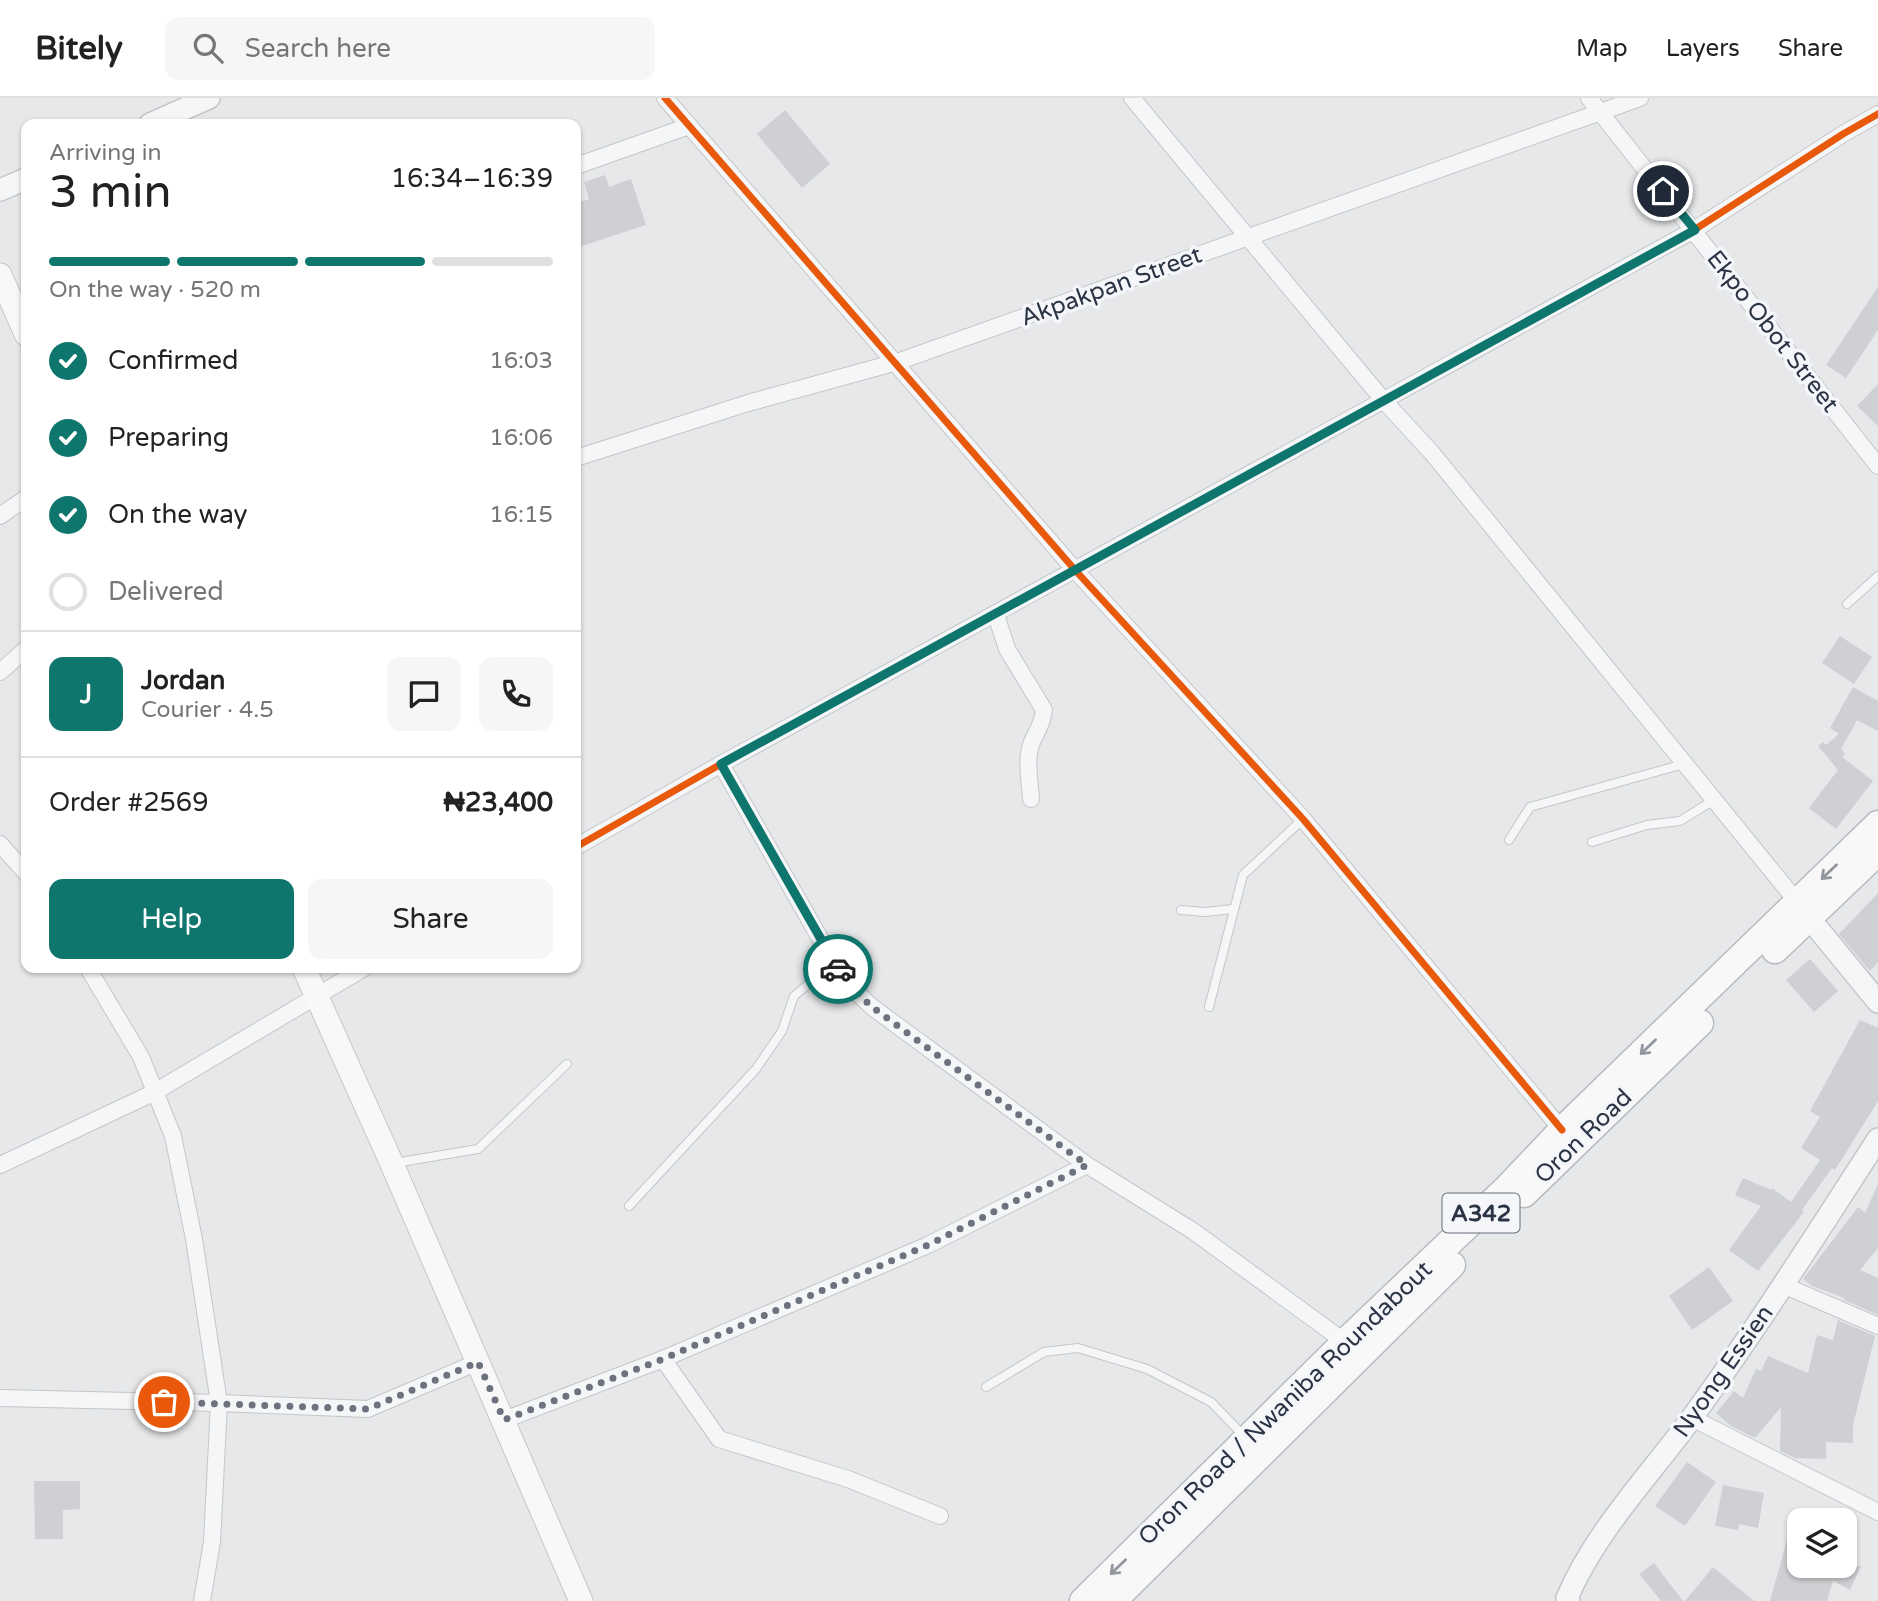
<!DOCTYPE html>
<meta charset="utf-8">
<style>
:root{--surface:#fff;--page:#f6f6f6;--text:#222;--muted:#767676;--line:#e0e0e0;--accent:#0f766e}
body{margin:0;font-family:"Varela Round",sans-serif;background:var(--page);color:var(--text);height:100vh;display:flex;flex-direction:column;font-size:26px;white-space:nowrap}
*{box-sizing:border-box;margin:0}
p{font-size:23px;color:var(--muted)}
.icon{flex:none;width:38px;height:38px;fill:none;stroke:currentColor;stroke-width:2;stroke-linecap:round;stroke-linejoin:round}
.map{position:relative;flex:1;overflow:hidden}
.side{position:absolute;left:21px;top:21px;width:560px;height:854px;display:flex;flex-direction:column;background:var(--surface);border-radius:14px;box-shadow:0 2px 5px #0004}
.side>*{flex:none}
.controls{position:absolute;left:1787px;top:1410px;display:grid;gap:14px}
.controls a{display:grid;place-items:center;width:70px;height:70px;border-radius:14px;background:var(--surface);box-shadow:0 2px 5px #0004;font-size:35px}
.pin{position:absolute;display:grid;place-items:center;width:60px;height:60px;color:#fff;margin:-30px;border:4px solid #fff;border-radius:50%;box-shadow:0 2px 7px #0007}
.courier{position:absolute;display:grid;place-items:center;width:70px;height:70px;margin:-35px;border:5px solid #0f766e;border-radius:50%;background:#fff;color:#222;box-shadow:0 2px 9px #0007}
.overview em{font-style:normal;font-weight:600}
.overview div{display:flex;flex-direction:column-reverse}
.overview{display:flex;align-items:center;justify-content:space-between;height:119px;padding:0 28px}
h1{font-size:46px;font-weight:600;line-height:52px}
.bar{display:grid;grid-template-columns:repeat(4,1fr);gap:10px 7px;align-content:center;height:84px;padding:0 28px}
.bar i{height:9px;border-radius:5px;background:var(--line)}
.bar .active{background:var(--accent)}
.bar p{grid-column:span 4}
.line{display:flex;align-items:center;gap:18px;padding:0 28px;border-top:2px solid var(--line)}
.line div{flex:1}
.round{display:grid;place-items:center;flex:none;width:74px;height:74px;border-radius:14px;background:var(--page)}
ol{padding:0 28px;list-style:none}
li{display:flex;align-items:center;gap:21px;height:77px}
li p{margin-inline-start:auto}
li .icon{padding:7px;border-radius:50%;background:var(--accent);color:#fff;stroke-width:4}
li:last-child{color:var(--muted)}
li i{width:38px;height:38px;border:4px solid var(--line);border-radius:50%}
.action{display:flex;gap:14px;margin-top:auto;padding:14px 28px}
.action a{flex:1;height:80px;border-radius:14px;background:var(--accent);color:#fff;font-size:28px;font-weight:600;line-height:80px;text-align:center}
.action a+a{background:var(--page);color:var(--text)}
header{display:flex;align-items:center;gap:42px;box-sizing:border-box;height:98px;padding:0 35px;background:var(--surface);border-bottom:2px solid var(--line)}
header strong{font-size:33px}
nav{display:flex;gap:38px;margin-inline-start:auto;font-size:24px}
.search{width:490px;height:63px;background:var(--page);display:flex;align-items:center;gap:18px;box-sizing:border-box;padding:0 24px;border-radius:14px;color:var(--muted);font-size:26px}
.map>svg:first-child{display:block}
.building{fill:#ced0d3}
.lines{fill:none;stroke-linecap:round;stroke-linejoin:round}
.service-casing{stroke:#c4c6c8;stroke-width:10}
.minor-casing{stroke:#c4c6c8;stroke-width:18}
.tertiary-casing{stroke:#c4c6c8;stroke-width:24}
.secondary-casing{stroke:#c4c6c8;stroke-width:25}
.trunk-casing{stroke:#b8bbbf;stroke-width:29}
.service{stroke:#f5f6f7;stroke-width:8}
.minor{stroke:#f5f6f7;stroke-width:16}
.tertiary{stroke:#f5f6f7;stroke-width:21}
.secondary{stroke:#f8f8f8;stroke-width:23}
.trunk{stroke:#f8f8f8;stroke-width:26}
.cycleway-casing{stroke:#f4f6f9;stroke-width:11}
.cycleway{stroke:#e8590c;stroke-width:7}
.oneway{stroke:#92969e}
.done{stroke:#6c737f;stroke-width:7;stroke-dasharray:0 12.6}
.route{stroke:#0f766e;stroke-width:9}
.labels{text-anchor:middle;stroke-width:7;stroke-linejoin:round;paint-order:stroke}
.shield{fill:#f4f6f9;stroke:#676e7b;stroke-width:2}
.shield-label{font-size:23px;font-weight:bold;fill:#2b3445}
.street-label{font-size:24px;fill:#2b3445;stroke:#f4f6f9}
</style>
<header>
<strong>Bitely</strong>
<div class="search"><svg class="icon" aria-label="search" viewBox="0 0 24 24"><circle cx="10" cy="10" r="6"/><path d="M15 15l6 6"/></svg>Search here</div>
<nav><a>Map</a><a>Layers</a><a>Share</a></nav>
</header>
<div class="map">
<svg width="1878" height="1503" viewBox="0 0 1878 1503">
<rect width="100%" height="100%" fill="#e6e8ea"/>
<g class="building">
<polygon points="785,12 830,66 802,90 757,36"/>
<polygon points="605,77 609,89 631,81 646,127 576,150 576,106 589,101 584,84"/>
<polygon points="1878,189 1878,232 1846,280 1826,267"/>
<polygon points="1878,286 1878,328 1857,308"/>
<polygon points="1840,538 1872,559 1854,586 1822,565"/>
<polygon points="1853,589 1878,603 1878,633 1857,622 1841,651 1845,656 1842,659 1873,683 1836,731 1809,710 1838,672 1818,648 1823,644 1826,647 1839,636 1830,630"/>
<polygon points="1878,795 1878,864 1870,873 1839,836"/>
<polygon points="1810,861 1838,893 1814,914 1786,882"/>
<polygon points="1860,922 1878,930 1878,1003 1835,1072 1832,1070 1802,1112 1804,1114 1758,1173 1729,1152 1761,1108 1735,1097 1743,1080 1771,1092 1772,1090 1791,1104 1820,1062 1801,1050 1820,1019 1810,1013"/>
<polygon points="1878,1086 1878,1150 1860,1172 1878,1180 1878,1217 1844,1202 1844,1200 1812,1188 1803,1181 1858,1109 1865,1115"/>
<polygon points="1709,1169 1733,1203 1692,1232 1669,1198"/>
<polygon points="1838,1222 1875,1238 1853,1327 1853,1345 1826,1344 1826,1361 1795,1360 1780,1353 1781,1309 1755,1340 1731,1328 1716,1315 1734,1293 1743,1300 1756,1271 1761,1273 1768,1258 1808,1275 1817,1237 1833,1242"/>
<polygon points="1687,1364 1716,1384 1685,1428 1655,1408"/>
<polygon points="34,1383 80,1383 80,1411 63,1412 63,1441 35,1441"/>
<polygon points="1723,1387 1764,1395 1758,1430 1739,1426 1738,1432 1715,1428"/>
<polygon points="1795,1413 1799,1414 1799,1468 1861,1468 1850,1492 1833,1483 1827,1503 1770,1503"/>
<polygon points="1654,1465 1683,1503 1661,1503 1639,1476"/>
<polygon points="1713,1469 1754,1503 1685,1503"/>
</g>
<g class="lines">
<defs>
<g id="service">
<polyline points="1847,506 1878,478"/>
<polyline points="1509,742 1530,709 1684,666"/>
<polyline points="1592,744 1647,727 1680,723 1714,702"/>
<polyline points="1181,812 1205,814 1233,811"/>
<polyline points="1209,909 1243,777 1303,721"/>
<polyline points="395,1065 478,1051 567,966"/>
<polyline points="629,1108 756,971 782,933 794,898 834,865"/>
<polyline points="986,1289 1044,1254 1078,1250 1147,1271 1211,1304 1243,1337"/>
</g>
<g id="minor">
<polyline points="665,0 1075,472 1303,721 1562,1032"/>
<polyline points="1132,0 1384,303 1432,355 1798,805"/>
<polyline points="1589,0 1878,368"/>
<polyline points="576,68 689,28"/>
<polyline points="576,360 748,305 897,264 1640,0"/>
<polyline points="0,418 26,400"/>
<path d="M996,517L1007,551L1044,612C1043,625 1037,632 1032,644C1025,661 1030,683 1031,701"/>
<polyline points="0,574 26,551"/>
<polyline points="721,666 834,865 852,890 872,909 1087,1067 1193,1133 1345,1244"/>
<polyline points="0,746 26,775"/>
<polyline points="576,749 721,666 1694,132 1843,36 1878,16"/>
<polyline points="88,870 141,959 173,1038 194,1141 219,1305 212,1444 202,1503"/>
<polyline points="0,1067 153,995 364,870"/>
<polyline points="1783,1187 1878,1228"/>
<polyline points="663,1261 719,1341 848,1381 940,1418"/>
<polyline points="0,1300 219,1305 368,1311 478,1264"/>
<polyline points="1692,1320 1878,1414"/>
<polyline points="504,1322 663,1261 928,1147 1087,1067"/>
</g>
<g id="tertiary">
<polyline points="150,26 209,0"/>
<polyline points="0,92 26,81"/>
<polyline points="1801,810 1878,904"/>
<path d="M1569,1503L1567,1500C1595,1434 1649,1378 1691,1321C1757,1230 1817,1135 1878,1041"/>
</g>
<g id="secondary">
<polyline points="0,177 26,236"/>
<polyline points="304,870 392,1066 581,1503"/>
</g>
<g id="trunk">
<polyline points="1775,852 1878,754"/>
<polyline points="1524,1096 1700,925"/>
<polyline points="1083,1503 1345,1244 1507,1090 1562,1032 1878,726"/>
<polyline points="1113,1503 1452,1167"/>
</g>
</defs>
<use href="#service" class="service-casing"/>
<use href="#minor" class="minor-casing"/>
<use href="#tertiary" class="tertiary-casing"/>
<use href="#secondary" class="secondary-casing"/>
<use href="#trunk" class="trunk-casing"/>
<use href="#service" class="service"/>
<use href="#minor" class="minor"/>
<use href="#tertiary" class="tertiary"/>
<use href="#secondary" class="secondary"/>
<use href="#trunk" class="trunk"/>
<defs>
<g id="cycleway">
<polyline points="665,0 1075,472 1303,721 1562,1032"/>
<polyline points="576,749 721,666 1694,132 1843,36 1878,16"/>
</g>
</defs>
<use href="#cycleway" class="cycleway-casing"/>
<use href="#cycleway" class="cycleway"/>
</g>
<defs><path id="oneway-shaft" d="M-6 0H5M1.5-3L5.5 0L1.5 3" fill="none" stroke-width="1.6" stroke-linecap="round" stroke-linejoin="round" transform="scale(1.75)"/></defs>
<g class="oneway">
<use href="#oneway-shaft" transform="translate(1829 774) rotate(136)"/>
<use href="#oneway-shaft" transform="translate(1648 949) rotate(136)"/>
<use href="#oneway-shaft" transform="translate(1118 1469) rotate(136)"/>
</g>
<g class="lines">
<polyline class="done" points="164,1304 368,1311 478,1264 504,1322 663,1261 928,1147 1087,1067 872,909 852,890 838,871"/>
<polyline class="route" points="838,871 721,666 1695,132 1663,93"/>
</g>
<g class="labels">
<rect class="shield" x="1442.5" y="1095.5" width="77" height="39" rx="5"/>
<g class="shield-label">
<text x="1481" y="1123">A342</text>
</g>
<g class="street-label">
<text transform="translate(1111 188) rotate(-20)" y="8">Akpakpan Street</text>
<text transform="translate(1773 233) rotate(52)" y="8">Ekpo Obot Street</text>
<text transform="translate(1583 1038) rotate(-44)" y="8">Oron Road</text>
<text transform="translate(1723 1273) rotate(-55)" y="8">Nyong Essien</text>
<text transform="translate(1285 1305) rotate(-44)" y="8">Oron Road / Nwaniba Roundabout</text>
</g>
</g>
</svg>
<div class="controls">
<a><svg class="icon" aria-label="layers" viewBox="0 0 24 24"><path d="M12 4l9 5-9 5-9-5zM3 14l9 5 9-5"/></svg></a>
</div>
<div class="pin" style="left:164px;top:1304px;background:#ea580c"><svg class="icon" aria-label="bag" viewBox="0 0 24 24"><path d="M5 8h14l-1 12H6zM9 8a3 3 0 0 1 6 0"/></svg></div>
<div class="pin" style="left:1663px;top:93px;background:#1f2937"><svg class="icon" aria-label="home" viewBox="0 0 24 24"><path d="M3 11l9-7 9 7M6 9v11h12V9"/></svg></div>
<div class="courier" style="left:838px;top:871px"><svg class="icon" aria-label="car" viewBox="0 0 24 24"><path d="M5 17H2v-5l4-1 3-4h7l3 4 3 1v5h-3M9 17h6M6 11h13"/><circle cx="7" cy="17" r="2"/><circle cx="17" cy="17" r="2"/></svg></div>
<section class="side">
<div class="overview"><div><h1>3 min</h1><p>Arriving in</p></div><em>16:34–16:39</em></div>
<div class="bar"><i class="active"></i><i class="active"></i><i class="active"></i><i></i><p>On the way · 520 m</p></div>
<ol>
<li><svg class="icon" aria-label="check" viewBox="0 0 24 24"><path d="M5 12l5 5 9-10"/></svg>Confirmed<p>16:03</p></li>
<li><svg class="icon" aria-label="check" viewBox="0 0 24 24"><path d="M5 12l5 5 9-10"/></svg>Preparing<p>16:06</p></li>
<li><svg class="icon" aria-label="check" viewBox="0 0 24 24"><path d="M5 12l5 5 9-10"/></svg>On the way<p>16:15</p></li>
<li><i></i>Delivered</li>
</ol>
<div class="line" style="height:126px"><b class="round" style="background:var(--accent);color:#fff">J</b><div><b>Jordan</b><p>Courier · 4.5</p></div><a class="round"><svg class="icon" aria-label="chat" viewBox="0 0 24 24"><path d="M4 5h16v11H9l-5 4z"/></svg></a><a class="round"><svg class="icon" aria-label="phone" viewBox="0 0 24 24"><path d="M5 4h4l2 5-3 2q2 4 5 5l2-3 5 2v4C11 20 4 13 5 4z"/></svg></a></div>
<div class="line" style="height:91px"><div>Order #2569</div><b>₦23,400</b></div>
<div class="action"><a>Help</a><a>Share</a></div>
</section>
</div>
